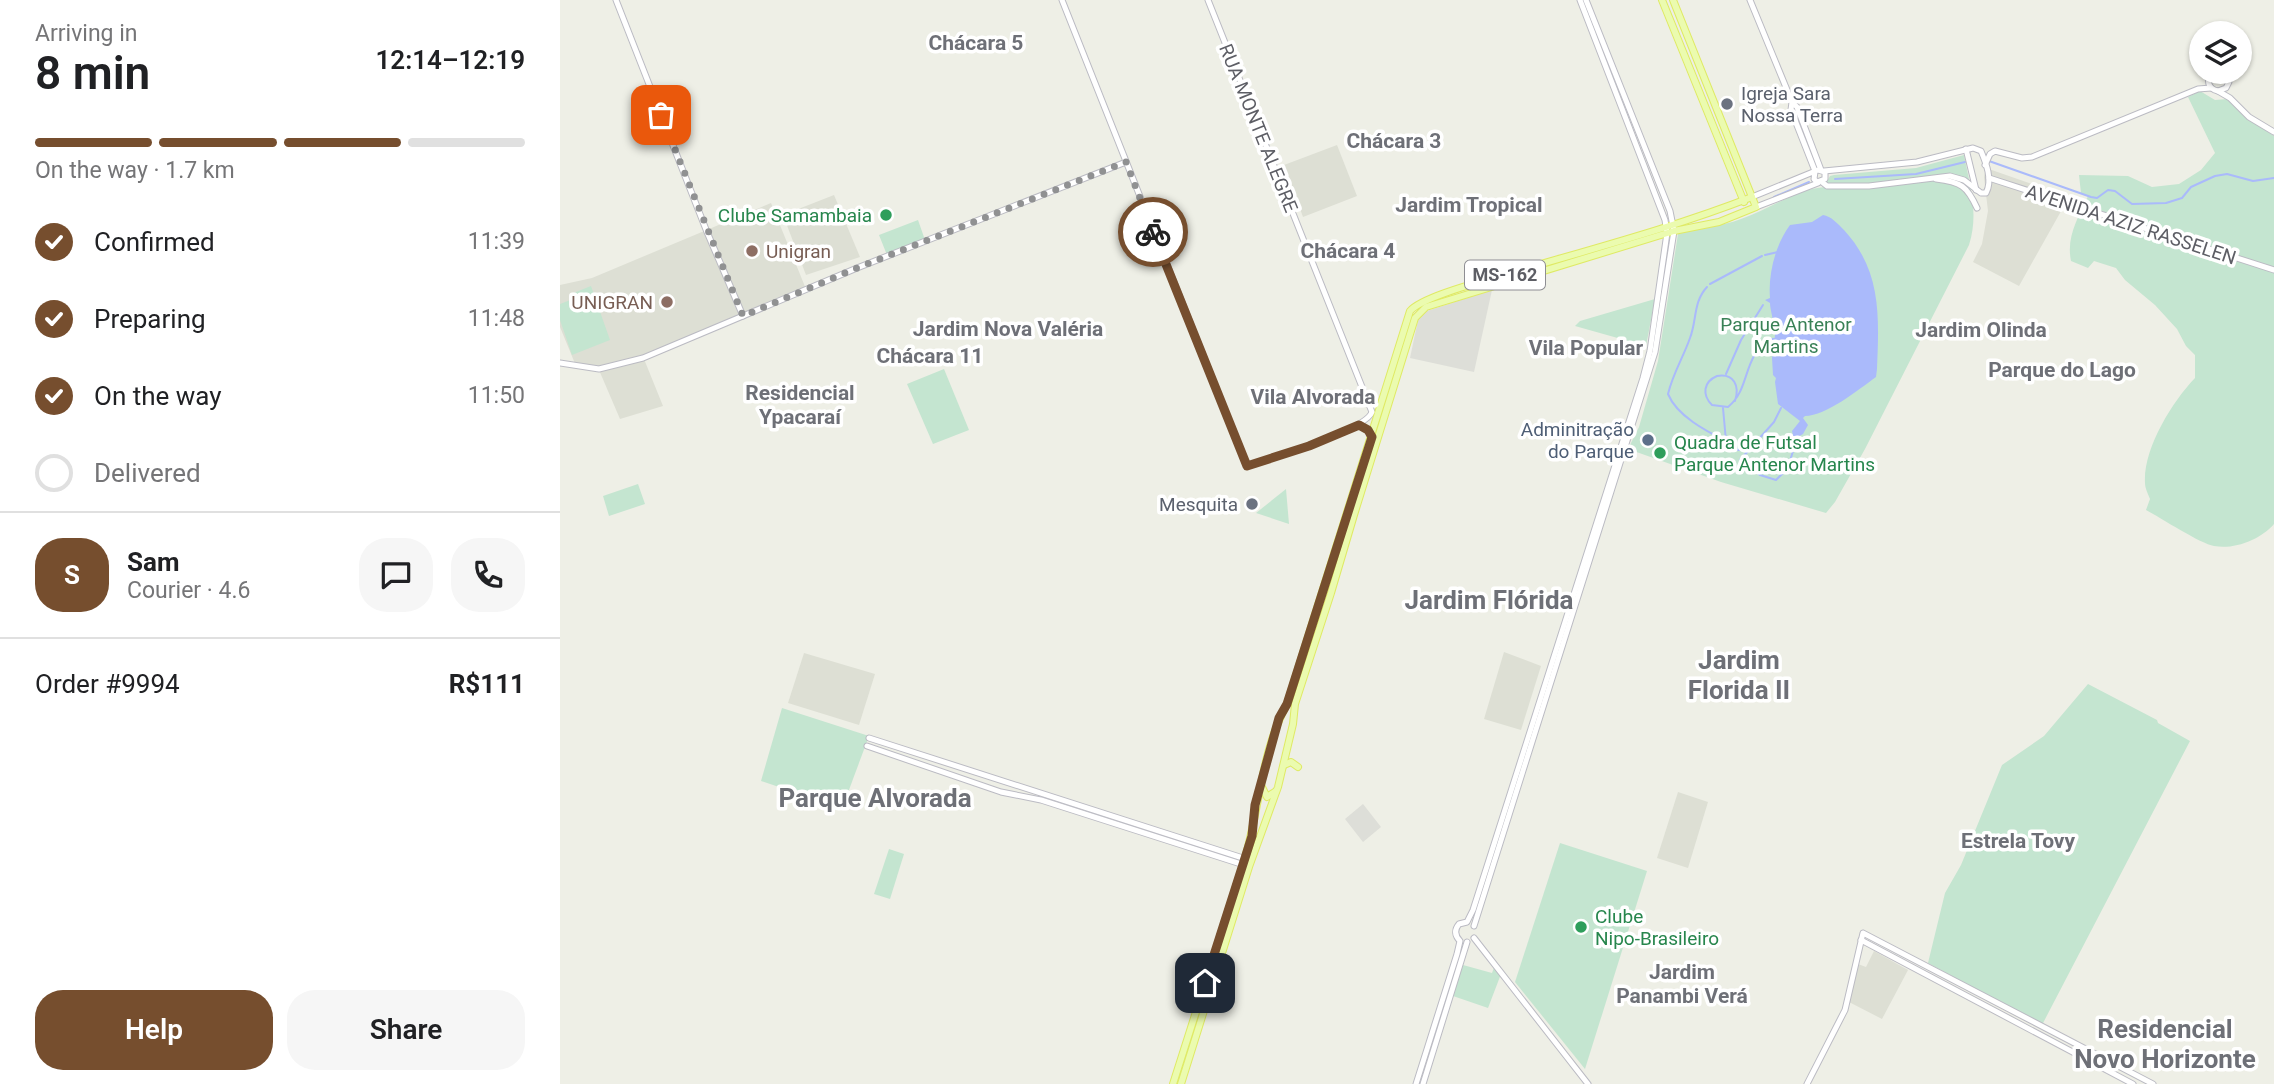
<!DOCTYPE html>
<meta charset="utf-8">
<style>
:root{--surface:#fff;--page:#f6f6f6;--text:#202124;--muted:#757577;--line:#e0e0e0;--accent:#764e2e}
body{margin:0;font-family:Roboto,sans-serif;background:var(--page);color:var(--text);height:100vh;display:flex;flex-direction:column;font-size:26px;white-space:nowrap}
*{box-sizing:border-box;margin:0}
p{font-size:23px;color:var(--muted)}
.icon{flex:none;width:38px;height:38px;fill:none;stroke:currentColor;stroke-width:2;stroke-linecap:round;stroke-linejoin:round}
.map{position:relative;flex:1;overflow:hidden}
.side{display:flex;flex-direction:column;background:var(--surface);width:560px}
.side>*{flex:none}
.buttons{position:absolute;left:1629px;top:21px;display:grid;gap:14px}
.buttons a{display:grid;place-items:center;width:63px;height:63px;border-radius:50%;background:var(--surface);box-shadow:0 2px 5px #0004;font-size:35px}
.pin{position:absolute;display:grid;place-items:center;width:60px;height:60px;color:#fff;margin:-30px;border-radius:14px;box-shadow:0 4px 10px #0006}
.courier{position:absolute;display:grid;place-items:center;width:70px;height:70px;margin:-35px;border:5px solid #764e2e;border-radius:50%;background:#fff;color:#222;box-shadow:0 2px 9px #0007}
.summary em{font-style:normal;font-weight:600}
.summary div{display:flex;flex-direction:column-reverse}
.summary{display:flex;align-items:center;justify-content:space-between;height:119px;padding:0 35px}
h1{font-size:46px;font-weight:600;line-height:52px}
.bar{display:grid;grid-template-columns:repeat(4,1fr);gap:10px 7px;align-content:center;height:84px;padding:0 35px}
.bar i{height:9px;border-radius:5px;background:var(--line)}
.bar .on{background:var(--accent)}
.bar p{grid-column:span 4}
.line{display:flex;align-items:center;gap:18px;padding:0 35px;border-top:2px solid var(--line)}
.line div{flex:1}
.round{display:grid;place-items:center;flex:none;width:74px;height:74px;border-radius:28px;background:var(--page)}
ol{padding:0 35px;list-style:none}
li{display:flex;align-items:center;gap:21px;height:77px}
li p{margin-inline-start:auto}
li .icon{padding:7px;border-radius:50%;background:var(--accent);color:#fff;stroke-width:4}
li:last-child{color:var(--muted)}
li i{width:38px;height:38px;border:4px solid var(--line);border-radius:50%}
.button{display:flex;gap:14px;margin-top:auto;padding:14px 35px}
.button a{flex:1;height:80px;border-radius:28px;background:var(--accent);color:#fff;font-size:28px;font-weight:600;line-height:80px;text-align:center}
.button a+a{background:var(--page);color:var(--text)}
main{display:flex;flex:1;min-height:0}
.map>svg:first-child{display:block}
.industrial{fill:#ddded8}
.education{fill:#dddfd4}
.green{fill:#c4e5d0}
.water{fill:#aabafb}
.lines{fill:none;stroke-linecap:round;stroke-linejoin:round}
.stream{stroke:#aabafb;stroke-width:2}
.secondary-casing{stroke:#bbbbc3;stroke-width:7}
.primary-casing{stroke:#dfea64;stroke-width:8}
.secondary{stroke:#fff;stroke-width:5}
.primary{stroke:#ebfbaf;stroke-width:6}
.done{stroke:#909192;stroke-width:7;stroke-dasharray:0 12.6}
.route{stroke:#764e2e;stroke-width:9}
.worship-dot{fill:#6b7280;stroke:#fff;stroke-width:2.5}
.leisure-dot{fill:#2e9e5b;stroke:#fff;stroke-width:2.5}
.education-dot{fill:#8d6e63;stroke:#fff;stroke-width:2.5}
.service-dot{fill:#5c6f8a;stroke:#fff;stroke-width:2.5}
.labels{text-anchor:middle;stroke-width:7;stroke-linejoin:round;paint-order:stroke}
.shield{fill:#fff;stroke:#8e8e93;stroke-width:2}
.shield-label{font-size:18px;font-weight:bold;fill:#5d5e65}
.worship-label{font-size:19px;fill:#5b616d;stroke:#fff;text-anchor:start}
.street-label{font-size:19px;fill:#5d5e65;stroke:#fff}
.leisure-label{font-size:19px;fill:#27864d;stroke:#fff;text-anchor:start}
.education-label{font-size:19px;fill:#785e54;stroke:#fff;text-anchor:start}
.park-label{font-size:19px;fill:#398156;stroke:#fff}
.service-label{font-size:19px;fill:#4e5e75;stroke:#fff;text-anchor:end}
.neighbourhood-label{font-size:21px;font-weight:bold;fill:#6e7077;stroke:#fff}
.district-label{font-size:26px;font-weight:bold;fill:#6e7077;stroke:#fff}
</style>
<main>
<section class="side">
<div class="summary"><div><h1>8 min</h1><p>Arriving in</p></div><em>12:14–12:19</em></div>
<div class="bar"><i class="on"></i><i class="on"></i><i class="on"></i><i></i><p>On the way · 1.7 km</p></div>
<ol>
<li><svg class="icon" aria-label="check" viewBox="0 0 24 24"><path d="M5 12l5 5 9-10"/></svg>Confirmed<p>11:39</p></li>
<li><svg class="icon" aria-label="check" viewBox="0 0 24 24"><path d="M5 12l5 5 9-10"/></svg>Preparing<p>11:48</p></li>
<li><svg class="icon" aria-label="check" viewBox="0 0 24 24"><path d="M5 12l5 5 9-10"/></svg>On the way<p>11:50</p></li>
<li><i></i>Delivered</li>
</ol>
<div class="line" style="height:126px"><b class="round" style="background:var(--accent);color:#fff">S</b><div><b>Sam</b><p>Courier · 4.6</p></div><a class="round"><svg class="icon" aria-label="chat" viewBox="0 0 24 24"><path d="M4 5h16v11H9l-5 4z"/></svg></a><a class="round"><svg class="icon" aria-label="phone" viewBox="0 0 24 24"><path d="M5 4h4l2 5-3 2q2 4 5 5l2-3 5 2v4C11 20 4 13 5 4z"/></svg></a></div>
<div class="line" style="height:91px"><div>Order #9994</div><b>R$111</b></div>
<div class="button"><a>Help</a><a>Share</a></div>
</section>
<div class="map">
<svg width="1714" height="1084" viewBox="0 0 1714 1084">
<rect width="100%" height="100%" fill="#eeefe6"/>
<g class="industrial">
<polygon points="932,290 914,372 850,358 858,320 861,316 867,311"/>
<polygon points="803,804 821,827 803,842 785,819"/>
</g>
<g class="education">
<polygon points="777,145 797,196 743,217 724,165"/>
<polygon points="1426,168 1509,197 1459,286 1413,262 1422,244 1428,211 1424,177"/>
<polygon points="274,195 300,257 246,275 223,215"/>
<polygon points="211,203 246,289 84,359 103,406 60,419 39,370 16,366 0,327 0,285 32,278"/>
<polygon points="944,652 981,666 961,730 924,719"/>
<polygon points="244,653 315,674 299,725 228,703"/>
<polygon points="1118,792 1148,802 1128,868 1097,858"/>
<polygon points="1314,951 1348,970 1322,1019 1289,1002 1298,964 1306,967"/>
</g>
<g class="green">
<path d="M1640,91L1655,100L1668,99L1687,118L1714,136V524C1701,539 1675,550 1654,546C1641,544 1601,518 1586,510L1590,499C1588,494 1585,488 1585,483C1583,449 1612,402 1635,378V355L1626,346L1617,329L1595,305L1565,280L1556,268L1534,261L1528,268L1511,261C1506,237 1518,218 1528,196L1521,193L1519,175L1568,176L1592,187L1619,184L1641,170L1655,153L1628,97Z"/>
<path d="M1404,155C1410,186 1419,214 1409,245L1305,449L1275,502L1266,513L1161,482L1068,449L1079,427L1098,361L1118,234C1138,227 1160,227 1181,219C1209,210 1237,188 1267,187L1266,183L1270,176L1274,175L1356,168Z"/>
<polygon points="358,220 365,240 327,255 319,235"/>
<polygon points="31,286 50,340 12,355 0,320 0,304 13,299 11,294"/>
<polygon points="1095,299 1086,346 1015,326 1020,321"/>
<polygon points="384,369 409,430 373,444 347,384"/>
<polygon points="78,484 85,504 49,516 43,496"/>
<polygon points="726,489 729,524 696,513"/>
<polygon points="1528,684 1597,720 1598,723 1630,741 1482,1025 1368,963 1385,893 1401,865 1442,765 1484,736"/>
<polygon points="222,708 309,736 283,806 266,803 201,781"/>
<polygon points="1000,843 1087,871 1025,1069 955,982"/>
<polygon points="329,849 344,854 330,899 314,894"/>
<polygon points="903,965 932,973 935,965 941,974 928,1008 893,996"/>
</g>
<path class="water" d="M1263,215C1271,216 1278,224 1284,230C1322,271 1319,317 1317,369L1316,377C1298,390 1266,416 1245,416L1243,418L1248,425L1243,434L1236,438L1235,444L1232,431L1240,421L1218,404L1215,382L1216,378L1213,375L1212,358L1216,328L1213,325C1213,316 1210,309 1210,303L1205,300L1210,298C1208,275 1215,245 1230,225L1252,222Z"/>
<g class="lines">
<g class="stream">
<polyline points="1429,161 1531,197 1537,198 1548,190 1555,191 1572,204 1606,203 1622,198 1631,187 1655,176 1667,174 1693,181 1714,178"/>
<polyline points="1275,179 1356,174 1405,162"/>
<polyline points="1214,197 1249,182"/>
<polyline points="1205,255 1218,252"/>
<polyline points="1150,284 1202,256"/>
<path d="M1147,287C1133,302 1137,320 1130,338C1123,358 1113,373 1108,394C1117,416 1146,431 1166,441"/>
<polyline points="1166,374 1181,340 1203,305"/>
<path d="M1175,401C1180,386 1174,373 1157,376C1143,382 1142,395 1152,405L1168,407C1185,393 1184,374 1194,356C1197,349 1204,344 1209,339H1216"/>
<polyline points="1163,408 1166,441 1178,450 1187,450"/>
<polyline points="1221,408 1214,422 1180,460 1200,475 1216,480 1228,468 1235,444"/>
</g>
<defs>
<g id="secondary">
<polyline points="56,0 147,232 183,316"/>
<path d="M502,0L687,466C709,459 806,430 812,412L648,0"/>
<polyline points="1190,0 1232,102 1237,107 1261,170"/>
<path d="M1653,72C1645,79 1648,89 1658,91L1666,88L1669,82L1664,72"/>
<polyline points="1658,91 1670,98 1689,117 1714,132"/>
<polyline points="1232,102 1231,110 1255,171"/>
<polyline points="1406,149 1416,190"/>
<polyline points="1425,165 1430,154 1435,151 1462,158 1472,157 1638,89 1651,88"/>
<polyline points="1429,178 1714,270"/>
<path d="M1376,179C1401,182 1407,186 1417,208"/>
<path d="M1262,182L1267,186H1309L1390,176L1404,180L1421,193H1426C1433,180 1426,163 1421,151L1413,148L1357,162L1264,171"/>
<polyline points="1192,197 1258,170 1265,172 1265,179 1257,182 1254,179 1255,172"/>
<polyline points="1196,207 1258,183"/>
<polyline points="0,363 39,369 83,358 297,268 566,162"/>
<polyline points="309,738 686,859"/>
<polyline points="307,746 441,792 481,800 684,865"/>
<polyline points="914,926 1095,352 1114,231 1110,211 1026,0"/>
<polyline points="914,938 1028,1084"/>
<polyline points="1301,940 1573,1084"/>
<path d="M856,1084L897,954L900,941C895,936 894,930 899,924L907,922L913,910L1083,378L1090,351L1107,233L1105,220L1020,0"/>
<polyline points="863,1084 907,942"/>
<polyline points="1247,1084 1285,1010 1303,933 1593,1084"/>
</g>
<g id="primary">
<polyline points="1102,0 1184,202"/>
<polyline points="724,765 731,762 738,767"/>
<polyline points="701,785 707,797 716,791"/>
<path d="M613,1084L685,858C700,807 701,751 727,704L850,311C862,297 920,282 940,276C1024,251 1110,229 1192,197"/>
<polyline points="621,1084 689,867 718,787 733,724 735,704 771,593 794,515 855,318 866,307 1114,231 1159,222 1196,207 1113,0"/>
</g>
</defs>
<use href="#secondary" class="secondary-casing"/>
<use href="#primary" class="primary-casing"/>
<use href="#secondary" class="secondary"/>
<use href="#primary" class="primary"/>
</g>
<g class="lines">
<polyline class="done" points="101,115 183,316 297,268 566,162 593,232"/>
<polyline class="route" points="593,232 687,466 749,446 799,425 808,430 812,437 727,704 719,718 695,805 692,836 685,858 645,983"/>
</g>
<g class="worship-dot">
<circle cx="1167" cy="104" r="7"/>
<circle cx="692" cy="504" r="7"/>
</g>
<g class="leisure-dot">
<circle cx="326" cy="215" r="7"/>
<circle cx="1100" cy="453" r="7"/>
<circle cx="1021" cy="927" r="7"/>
</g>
<g class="education-dot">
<circle cx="192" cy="251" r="7"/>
<circle cx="107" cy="302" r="7"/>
</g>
<circle class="service-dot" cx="1088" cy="440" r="7"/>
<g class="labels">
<rect class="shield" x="905" y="260.5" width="80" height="29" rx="5"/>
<g class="shield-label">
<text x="945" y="281">MS-162</text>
</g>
<g class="worship-label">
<text x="1181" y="100">Igreja Sara<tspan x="1181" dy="22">Nossa Terra</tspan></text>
<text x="678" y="511" text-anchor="end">Mesquita</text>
</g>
<g class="street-label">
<text transform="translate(699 128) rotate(68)" y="7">RUA MONTE ALEGRE</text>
<text transform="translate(1571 224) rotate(18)" y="7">AVENIDA AZIZ RASSELEN</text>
</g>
<g class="leisure-label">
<text x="312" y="222" text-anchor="end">Clube Samambaia</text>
<text x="1114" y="449">Quadra de Futsal<tspan x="1114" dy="22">Parque Antenor Martins</tspan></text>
<text x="1035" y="923">Clube<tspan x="1035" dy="22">Nipo-Brasileiro</tspan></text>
</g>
<g class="education-label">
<text x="206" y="258">Unigran</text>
<text x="93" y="309" text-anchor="end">UNIGRAN</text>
</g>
<g class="park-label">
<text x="1226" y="331">Parque Antenor<tspan x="1226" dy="22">Martins</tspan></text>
</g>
<g class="service-label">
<text x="1074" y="436">Adminitração<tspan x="1074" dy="22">do Parque</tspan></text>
</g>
<g class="neighbourhood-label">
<text x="416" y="50">Chácara 5</text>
<text x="834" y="148">Chácara 3</text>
<text x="909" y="212">Jardim Tropical</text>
<text x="788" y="258">Chácara 4</text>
<text x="448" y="336">Jardim Nova Valéria</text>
<text x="1421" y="337">Jardim Olinda</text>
<text x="1026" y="355">Vila Popular</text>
<text x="370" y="363">Chácara 11</text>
<text x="1502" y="377">Parque do Lago</text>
<text x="240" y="400">Residencial<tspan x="240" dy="24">Ypacaraí</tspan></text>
<text x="753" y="404">Vila Alvorada</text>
<text x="1458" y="848">Estrela Tovy</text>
<text x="1122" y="979">Jardim<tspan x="1122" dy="24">Panambi Verá</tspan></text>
</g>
<g class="district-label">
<text x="929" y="609">Jardim Flórida</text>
<text x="1179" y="669">Jardim<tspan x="1179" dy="30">Florida II</tspan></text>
<text x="315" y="807">Parque Alvorada</text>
<text x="1605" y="1038">Residencial<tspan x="1605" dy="30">Novo Horizonte</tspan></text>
</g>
</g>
</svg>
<div class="buttons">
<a><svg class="icon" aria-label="layers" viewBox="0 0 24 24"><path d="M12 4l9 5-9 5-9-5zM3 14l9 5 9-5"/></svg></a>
</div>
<div class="pin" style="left:101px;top:115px;background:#ea580c"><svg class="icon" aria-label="bag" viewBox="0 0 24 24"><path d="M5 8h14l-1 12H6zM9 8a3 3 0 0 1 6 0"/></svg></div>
<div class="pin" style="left:645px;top:983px;background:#1f2937"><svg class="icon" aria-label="home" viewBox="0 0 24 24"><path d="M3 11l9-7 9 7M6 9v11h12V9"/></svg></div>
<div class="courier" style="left:593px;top:232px"><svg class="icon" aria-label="bike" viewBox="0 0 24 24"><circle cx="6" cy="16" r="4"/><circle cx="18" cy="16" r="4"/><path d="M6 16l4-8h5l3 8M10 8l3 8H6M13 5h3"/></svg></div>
</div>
</main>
